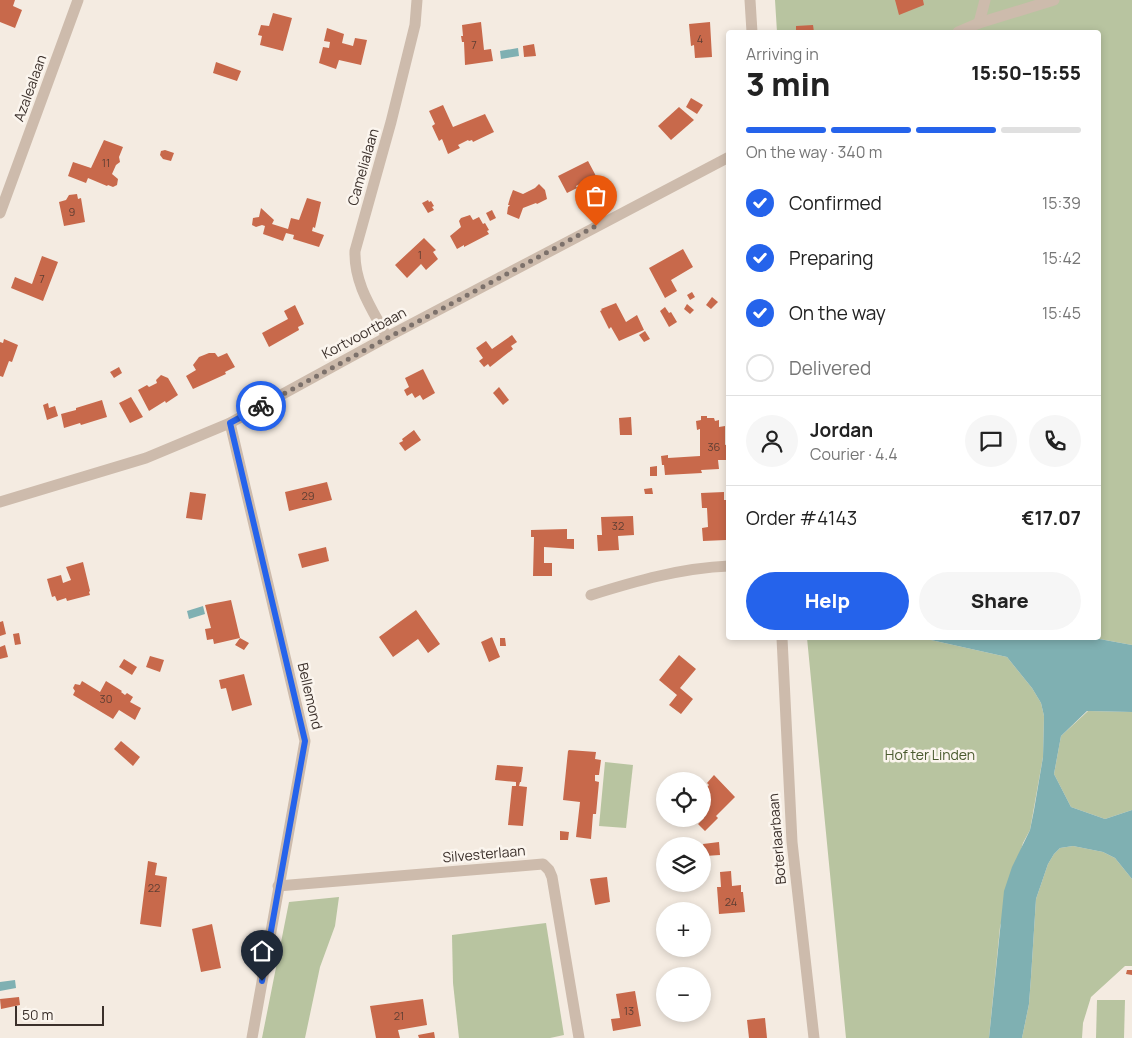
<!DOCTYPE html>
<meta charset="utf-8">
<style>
:root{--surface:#fff;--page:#f6f6f6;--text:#222;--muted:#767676;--line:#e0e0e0;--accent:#2563eb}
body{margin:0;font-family:Manrope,sans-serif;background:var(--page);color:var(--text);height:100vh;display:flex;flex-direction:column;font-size:19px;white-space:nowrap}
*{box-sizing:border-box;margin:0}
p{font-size:16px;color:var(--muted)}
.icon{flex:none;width:28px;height:28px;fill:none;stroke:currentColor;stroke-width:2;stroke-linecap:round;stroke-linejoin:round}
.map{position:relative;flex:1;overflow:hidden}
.drawer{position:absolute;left:726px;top:30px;width:375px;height:610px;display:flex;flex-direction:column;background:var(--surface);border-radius:5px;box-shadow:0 2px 8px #0003}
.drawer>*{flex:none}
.controls{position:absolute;left:656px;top:772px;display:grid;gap:10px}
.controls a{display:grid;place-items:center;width:55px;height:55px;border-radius:50%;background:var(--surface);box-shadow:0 2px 8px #0003;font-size:25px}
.scale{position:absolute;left:15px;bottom:12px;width:89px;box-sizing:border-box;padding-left:5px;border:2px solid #3b302b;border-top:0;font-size:14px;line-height:18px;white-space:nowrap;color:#3b302b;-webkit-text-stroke:4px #fbf5ee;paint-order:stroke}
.pin{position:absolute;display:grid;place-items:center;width:42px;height:42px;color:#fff;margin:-51px -21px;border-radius:50% 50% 50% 0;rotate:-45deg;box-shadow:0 0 5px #0007}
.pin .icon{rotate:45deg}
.courier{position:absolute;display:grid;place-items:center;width:50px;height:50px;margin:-25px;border:4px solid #2563eb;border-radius:50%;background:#fff;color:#222;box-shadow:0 1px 6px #0007}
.summary em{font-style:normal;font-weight:800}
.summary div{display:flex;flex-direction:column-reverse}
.summary{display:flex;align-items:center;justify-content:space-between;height:85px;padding:0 20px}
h1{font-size:32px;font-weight:800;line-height:38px}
.bar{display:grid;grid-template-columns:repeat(4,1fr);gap:8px 5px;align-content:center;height:60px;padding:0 20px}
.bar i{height:6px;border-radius:4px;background:var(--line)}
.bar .current{background:var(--accent)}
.bar p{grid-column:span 4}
.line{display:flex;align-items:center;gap:12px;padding:0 20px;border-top:1px solid var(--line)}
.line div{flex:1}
.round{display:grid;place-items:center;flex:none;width:52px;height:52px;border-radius:26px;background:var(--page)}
ol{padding:0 20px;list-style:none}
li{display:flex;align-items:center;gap:15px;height:55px}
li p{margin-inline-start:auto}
li .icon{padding:5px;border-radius:50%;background:var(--accent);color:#fff;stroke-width:4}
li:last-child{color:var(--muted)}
li i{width:28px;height:28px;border:2px solid var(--line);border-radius:50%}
.button{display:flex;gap:10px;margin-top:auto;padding:10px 20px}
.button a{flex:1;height:58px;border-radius:30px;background:var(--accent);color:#fff;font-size:20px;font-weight:800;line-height:58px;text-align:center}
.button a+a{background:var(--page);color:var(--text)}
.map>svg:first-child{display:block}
.green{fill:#b8c4a0}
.water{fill:#7fb0b2}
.building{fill:#c8694b}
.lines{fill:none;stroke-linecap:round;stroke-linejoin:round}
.minor{stroke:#cdbbac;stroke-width:11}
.done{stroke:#7c716b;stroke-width:5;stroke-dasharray:0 9}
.route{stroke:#2563eb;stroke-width:6}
.labels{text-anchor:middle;stroke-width:5;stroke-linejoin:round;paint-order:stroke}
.number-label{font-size:11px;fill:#5e3e33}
.street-label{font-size:14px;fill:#3b302b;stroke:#fbf5ee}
.park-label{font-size:14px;fill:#4a5a2e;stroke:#fbf5ee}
</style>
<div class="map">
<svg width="1132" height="1038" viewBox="0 0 1132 1038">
<rect width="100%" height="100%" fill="#f4ebe1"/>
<g class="green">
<polygon points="775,0 1132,0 1132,645 1094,638 1099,638 1099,32 777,32"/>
<polygon points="807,638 922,638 1007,657 1032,688 1041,703 1044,716 1043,757 1030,830 1023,843 1000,927 989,1038 846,1038"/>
<polygon points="1088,711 1132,712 1132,810 1105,819 1071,807 1054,774 1061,736"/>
<polygon points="605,762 633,765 626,828 599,826"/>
<polygon points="1073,846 1103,852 1115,858 1132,879 1132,966 1125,966 1091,997 1083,1023 1082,1038 1022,1038 1029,1004 1031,977 1036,899 1048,864 1054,854 1060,848"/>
<polygon points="339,897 335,926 320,967 305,1038 262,1038 289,902"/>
<polygon points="546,923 564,1035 550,1038 459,1038 453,983 452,935"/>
<polygon points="1097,1000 1125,1000 1124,1038 1096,1038"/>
</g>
<g class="water">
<polygon points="518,48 519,56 501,59 500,51"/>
<polygon points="203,606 205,614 189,619 187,611"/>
<polygon points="922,638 1094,638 1132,645 1132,712 1087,711 1061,736 1054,774 1071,807 1105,819 1132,810 1132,879 1115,858 1103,852 1073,846 1060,848 1054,854 1048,864 1036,899 1031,977 1029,1004 1022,1038 989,1038 1004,891 1012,867 1030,830 1034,810 1043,757 1044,716 1041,703 1032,688 1007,657"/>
<polygon points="15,980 16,988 0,991 0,982"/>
</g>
<g class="building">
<polygon points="0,0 15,0 13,6 22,10 15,28 0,22"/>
<polygon points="895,0 923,0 924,5 899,15"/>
<polygon points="273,13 292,18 283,51 260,45 262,36 258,35 261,25 269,26"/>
<polygon points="481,22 484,50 491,49 493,61 465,65 464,42 462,42 461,36 463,36 462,25"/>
<polygon points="710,22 712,57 695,58 694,45 691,46 689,24"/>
<polygon points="813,25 814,32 796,32 796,26"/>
<polygon points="327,28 344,34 342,43 353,46 355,38 367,40 361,65 339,60 336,69 319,63 323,47 329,48 330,42 324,41"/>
<polygon points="534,44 536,56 524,57 523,46"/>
<polygon points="216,62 241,71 237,81 213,73"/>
<polygon points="691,98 703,105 697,114 686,107"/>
<polygon points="443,105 453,127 485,114 494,132 473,142 472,140 469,141 468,140 458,145 460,148 448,154 442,139 439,141 432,126 435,124 429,111"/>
<polygon points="679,107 694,120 671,140 658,126"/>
<polygon points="104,140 123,147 119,157 120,162 116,165 112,174 118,179 117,185 113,187 108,185 107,186 88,178 86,183 68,176 73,162 91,168"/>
<polygon points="165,150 174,153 171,161 163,159 160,155 161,151"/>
<polygon points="588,161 596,176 576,186 577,188 567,193 558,176"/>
<polygon points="539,184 545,190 547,199 537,204 536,203 523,208 519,219 507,214 508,207 510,205 508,205 510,198 513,190 523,194 535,188"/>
<polygon points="77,194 78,199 81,198 85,222 64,226 59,202 66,200 69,195"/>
<polygon points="307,198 321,202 315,228 313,227 312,231 324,235 319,247 293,239 294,235 286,233 283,241 263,234 265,226 262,225 256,227 252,225 253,218 259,217 261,208 274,220 272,224 288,229 291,218 299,220"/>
<polygon points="428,200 429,202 431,201 434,206 432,207 434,210 428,213 422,203"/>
<polygon points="492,210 496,218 490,221 486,213"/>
<polygon points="470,215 473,220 479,217 483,224 485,223 489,230 487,231 489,234 464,247 464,245 457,249 450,236 461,227 459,221 461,218"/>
<polygon points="424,238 436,250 433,252 438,259 426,270 421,264 407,278 395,265"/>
<polygon points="683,249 693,267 671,280 677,291 665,298 649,268"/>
<polygon points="42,256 58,262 43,301 11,288 15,277 32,284"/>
<polygon points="692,292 695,297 690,300 687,295"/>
<polygon points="712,297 718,302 711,309 706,305"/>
<polygon points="616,303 626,322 637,315 644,330 619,341 611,327 609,329 600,311 602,310 601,309"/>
<polygon points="687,304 694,310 690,314 684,309"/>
<polygon points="295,305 304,324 298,327 299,330 269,347 262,333 288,319 284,311"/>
<polygon points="665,307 669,313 671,312 677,322 669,327 660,311"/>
<polygon points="645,331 650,339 644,342 639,335"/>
<polygon points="512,335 517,342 511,346 513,349 490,367 488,364 484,367 479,361 483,358 476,348 486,341 492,349"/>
<polygon points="4,339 18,345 12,362 9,361 3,377 0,376 0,342 3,343"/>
<polygon points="209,353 215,353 218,357 227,353 235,367 225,372 226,374 193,389 186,376 196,370 193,365 199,357"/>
<polygon points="119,367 122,373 114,378 110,372"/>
<polygon points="423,369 435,393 423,400 420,395 415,398 412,393 407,396 404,390 409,387 405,378"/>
<polygon points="161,375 168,378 178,395 166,403 165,401 149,411 138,390 147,385 149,387 157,383 156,380"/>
<polygon points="499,387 509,400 503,405 493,393"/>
<polygon points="131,397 143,417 130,423 119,403"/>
<polygon points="102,400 107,417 81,425 80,423 64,428 61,414 76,410 76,408"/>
<polygon points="48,403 49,408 55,406 58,416 47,420 43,405"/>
<polygon points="701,416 707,416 707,418 714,418 715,421 719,420 719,427 725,426 725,445 729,444 729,460 718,460 719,469 701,470 702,473 665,475 664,465 662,465 661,456 668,455 668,458 700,456 700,429 697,430 696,421 701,420"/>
<polygon points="631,417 632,435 620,435 619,418"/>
<polygon points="414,430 421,440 405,451 399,443 403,441 402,439"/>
<polygon points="657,466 657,476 650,476 650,467"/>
<polygon points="327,482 332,500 289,511 285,492"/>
<polygon points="652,488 653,494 645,494 644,489"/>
<polygon points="190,492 206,494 202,520 186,518"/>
<polygon points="724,492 724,500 729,500 729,535 726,535 726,540 703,541 702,528 708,527 707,508 702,508 701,493"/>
<polygon points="633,516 634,535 618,536 619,550 598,551 597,535 602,535 601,517"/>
<polygon points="567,529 567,539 574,539 574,549 544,547 544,563 552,563 552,576 533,576 534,537 531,537 531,530"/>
<polygon points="326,547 329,561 302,568 298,554"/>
<polygon points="83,562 90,591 89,592 90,595 67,601 66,598 57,601 55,596 52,597 47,579 61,575 63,583 71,580 66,567"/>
<polygon points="231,600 240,638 249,643 244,650 235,645 240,638 214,644 213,639 207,640 205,629 211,628 205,605"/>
<polygon points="416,610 440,644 428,653 418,639 393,657 379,637"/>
<polygon points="3,621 6,634 0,636 0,622"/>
<polygon points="19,633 21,644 15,645 13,634"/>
<polygon points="492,637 500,657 489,662 481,642"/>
<polygon points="500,638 505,638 506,646 500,646"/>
<polygon points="5,645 8,657 0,659 0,647"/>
<polygon points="679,655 696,669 680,688 693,699 681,714 669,705 677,695 659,680"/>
<polygon points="150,656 164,660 160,672 146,667"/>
<polygon points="124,659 137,667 132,675 119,667"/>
<polygon points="244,674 252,705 232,711 226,688 221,689 219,680"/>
<polygon points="82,681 100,692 106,681 122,691 121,692 125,695 127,693 133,697 130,702 141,708 135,720 119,710 113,719 73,695 75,691 73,688 75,684 80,685"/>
<polygon points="121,741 140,757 133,766 114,749"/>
<polygon points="569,750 596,752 595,759 601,760 599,775 595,775 595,781 599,782 596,814 593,814 591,839 576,837 580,802 563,800 568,751"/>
<polygon points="497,765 523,767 521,782 520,782 519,786 527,787 523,826 508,825 512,786 516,786 516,782 495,780"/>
<polygon points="714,775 735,797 716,816 718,818 705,831 698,824 704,818 702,817 702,792 709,785 707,783"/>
<polygon points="560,831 569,832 568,840 560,840"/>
<polygon points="719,842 720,855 705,856 703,844"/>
<polygon points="148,861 157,863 155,875 167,877 161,927 140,924"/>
<polygon points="731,871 732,886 741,885 741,892 743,892 745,912 719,914 717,887 721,887 720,872"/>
<polygon points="607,877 610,902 595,905 590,879"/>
<polygon points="212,924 221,968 201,972 192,929"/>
<polygon points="1127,970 1132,970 1132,975 1126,974"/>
<polygon points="665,988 665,1001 664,1001 662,989"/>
<polygon points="635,991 641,1026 613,1031 611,1019 620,1018 616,994"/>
<polygon points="19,997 20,1005 1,1009 0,999"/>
<polygon points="423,999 427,1025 398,1030 400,1038 376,1038 370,1006"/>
<polygon points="765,1018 767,1038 749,1038 747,1020"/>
<polygon points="434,1032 435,1038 419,1038 418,1035"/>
</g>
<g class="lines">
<g class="minor">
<polyline points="750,0 752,32"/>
<polyline points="979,23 985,0"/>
<polyline points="958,32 979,23 1054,0"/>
<polyline points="0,213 78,0"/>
<path d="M387,337C372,309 354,284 355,251L391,122L415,25L417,0"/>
<polyline points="230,423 305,741 252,1038"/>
<polyline points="0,502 146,458 230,423 387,337 729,157"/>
<path d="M591,595C636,581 681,568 729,566"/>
<polyline points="782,638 792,842 814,1038"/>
<polyline points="278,886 543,864 549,870 552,877 579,1038"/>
</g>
</g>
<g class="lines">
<polyline class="done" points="261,406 596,226"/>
<polyline class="route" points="261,406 230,423 305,741 262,981"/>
</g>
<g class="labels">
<g class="number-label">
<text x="700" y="43">4</text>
<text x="474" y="49">7</text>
<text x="106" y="167">11</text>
<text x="72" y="216">9</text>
<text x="420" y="259">1</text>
<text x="42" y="283">7</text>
<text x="714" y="451">36</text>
<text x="308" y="500">29</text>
<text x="618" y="530">32</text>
<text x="106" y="703">30</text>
<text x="154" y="892">22</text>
<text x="731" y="906">24</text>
<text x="629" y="1015">13</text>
<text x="399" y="1020">21</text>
</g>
<g class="street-label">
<text transform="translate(30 88) rotate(-70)" y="5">Azalealaan</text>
<text transform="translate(363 167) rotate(-74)" y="5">Camelialaan</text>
<text transform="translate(364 333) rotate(-28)" y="5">Kortvoortbaan</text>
<text transform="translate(310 696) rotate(77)" y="5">Bellemond</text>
<text transform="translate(777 839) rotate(-95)" y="5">Boterlaarbaan</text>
<text transform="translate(484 854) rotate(-5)" y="5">Silvesterlaan</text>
</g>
<g class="park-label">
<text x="930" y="760">Hof ter Linden</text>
</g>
</g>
</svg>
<div class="controls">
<a><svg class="icon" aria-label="locate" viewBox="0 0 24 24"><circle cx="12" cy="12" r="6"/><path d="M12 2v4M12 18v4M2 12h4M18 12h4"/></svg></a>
<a><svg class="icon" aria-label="layers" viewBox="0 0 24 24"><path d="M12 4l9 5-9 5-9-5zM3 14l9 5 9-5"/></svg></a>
<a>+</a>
<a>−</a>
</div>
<div class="scale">50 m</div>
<div class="pin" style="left:596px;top:226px;background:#ea580c"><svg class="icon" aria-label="bag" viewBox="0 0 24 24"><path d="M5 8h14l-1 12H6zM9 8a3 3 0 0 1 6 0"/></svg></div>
<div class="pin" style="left:262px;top:981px;background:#1f2937"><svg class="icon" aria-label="home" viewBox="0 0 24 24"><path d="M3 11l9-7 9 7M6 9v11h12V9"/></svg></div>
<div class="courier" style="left:261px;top:406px"><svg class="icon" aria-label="bike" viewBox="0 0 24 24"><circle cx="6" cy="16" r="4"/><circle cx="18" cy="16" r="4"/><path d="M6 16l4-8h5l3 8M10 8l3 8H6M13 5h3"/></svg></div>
<section class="drawer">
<div class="summary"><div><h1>3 min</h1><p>Arriving in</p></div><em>15:50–15:55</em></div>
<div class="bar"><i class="current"></i><i class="current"></i><i class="current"></i><i></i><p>On the way · 340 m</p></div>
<ol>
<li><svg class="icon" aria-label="check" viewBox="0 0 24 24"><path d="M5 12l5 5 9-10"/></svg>Confirmed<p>15:39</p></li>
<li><svg class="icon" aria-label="check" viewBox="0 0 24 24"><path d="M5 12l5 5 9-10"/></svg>Preparing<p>15:42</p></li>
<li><svg class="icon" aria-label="check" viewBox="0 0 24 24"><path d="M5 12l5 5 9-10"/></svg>On the way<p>15:45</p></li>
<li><i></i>Delivered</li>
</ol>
<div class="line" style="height:90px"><a class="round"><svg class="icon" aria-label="person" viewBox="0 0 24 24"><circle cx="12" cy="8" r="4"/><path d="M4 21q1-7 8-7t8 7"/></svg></a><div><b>Jordan</b><p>Courier · 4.4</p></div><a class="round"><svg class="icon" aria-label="chat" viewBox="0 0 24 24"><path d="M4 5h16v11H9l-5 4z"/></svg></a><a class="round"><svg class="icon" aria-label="phone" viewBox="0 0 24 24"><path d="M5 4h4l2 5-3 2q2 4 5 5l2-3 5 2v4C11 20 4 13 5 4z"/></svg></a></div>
<div class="line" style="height:65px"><div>Order #4143</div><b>€17.07</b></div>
<div class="button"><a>Help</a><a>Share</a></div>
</section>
</div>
